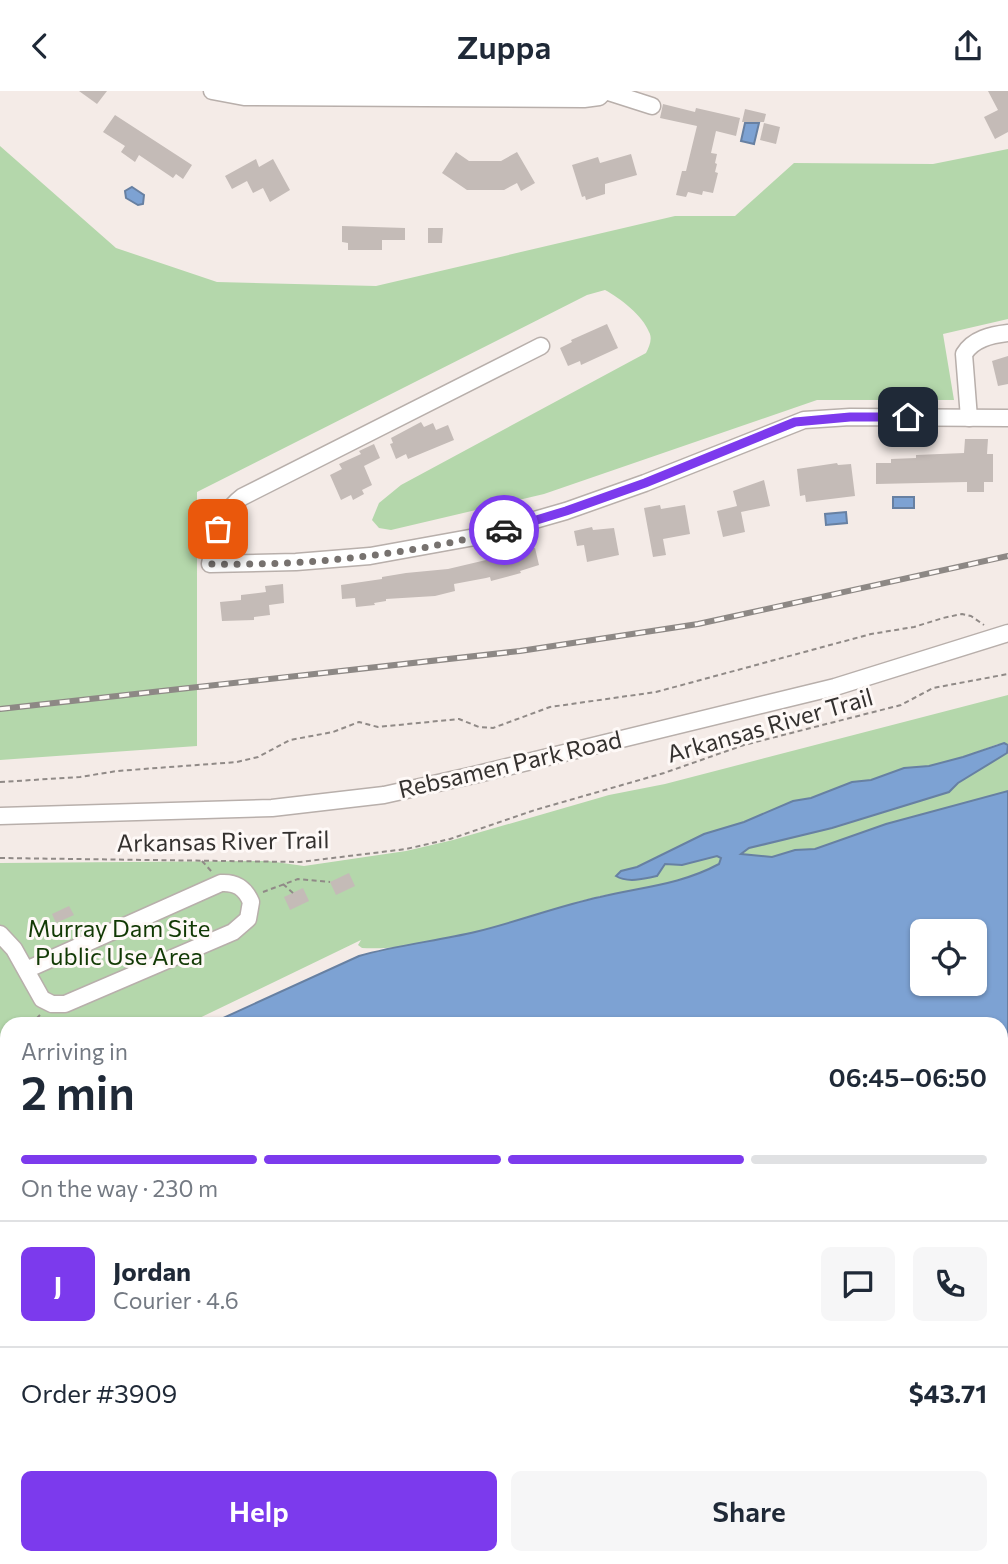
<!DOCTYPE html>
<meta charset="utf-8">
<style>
:root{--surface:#fff;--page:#f6f6f7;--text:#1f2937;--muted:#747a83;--line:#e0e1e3;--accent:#7c3aed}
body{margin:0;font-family:Commissioner,sans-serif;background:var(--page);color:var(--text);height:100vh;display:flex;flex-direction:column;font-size:26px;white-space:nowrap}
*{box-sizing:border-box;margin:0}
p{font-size:23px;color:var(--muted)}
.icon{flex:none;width:38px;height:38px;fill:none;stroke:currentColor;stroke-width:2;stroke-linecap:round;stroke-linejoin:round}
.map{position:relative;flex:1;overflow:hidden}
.panel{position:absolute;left:0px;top:926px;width:1008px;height:548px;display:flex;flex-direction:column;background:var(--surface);border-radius:21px 21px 0 0;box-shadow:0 2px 5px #0004}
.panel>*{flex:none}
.controls{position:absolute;left:910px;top:828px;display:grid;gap:14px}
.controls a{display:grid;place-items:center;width:77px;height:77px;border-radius:10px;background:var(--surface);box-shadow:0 2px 5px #0004;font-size:35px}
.pin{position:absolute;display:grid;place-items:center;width:60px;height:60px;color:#fff;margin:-30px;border-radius:14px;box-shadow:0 4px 10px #0006}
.courier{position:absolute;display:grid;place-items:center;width:70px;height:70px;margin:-35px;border:5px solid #7c3aed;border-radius:50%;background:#fff;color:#222;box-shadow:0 2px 9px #0007}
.overview em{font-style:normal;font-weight:600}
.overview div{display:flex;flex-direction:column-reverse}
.overview{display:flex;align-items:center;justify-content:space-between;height:119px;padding:0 21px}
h1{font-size:46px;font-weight:600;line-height:52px}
.bar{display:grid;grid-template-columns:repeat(4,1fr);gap:10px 7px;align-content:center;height:84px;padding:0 21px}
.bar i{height:9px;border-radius:5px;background:var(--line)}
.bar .on{background:var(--accent)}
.bar p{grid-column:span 4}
.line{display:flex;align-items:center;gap:18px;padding:0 21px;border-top:2px solid var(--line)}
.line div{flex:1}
.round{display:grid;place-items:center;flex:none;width:74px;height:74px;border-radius:10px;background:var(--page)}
.button{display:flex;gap:14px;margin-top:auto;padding:14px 21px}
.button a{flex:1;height:80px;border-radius:10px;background:var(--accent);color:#fff;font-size:28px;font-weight:600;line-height:80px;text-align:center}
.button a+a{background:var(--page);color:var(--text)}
header{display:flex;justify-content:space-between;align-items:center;height:91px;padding:0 21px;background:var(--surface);font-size:32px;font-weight:600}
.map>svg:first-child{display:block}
.green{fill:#b4d7ab}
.water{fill:#7da2d3;stroke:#6780a2;stroke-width:2;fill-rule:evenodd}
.building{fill:#c4bbb7}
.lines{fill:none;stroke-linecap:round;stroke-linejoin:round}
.minor-casing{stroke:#b8afab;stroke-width:19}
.path{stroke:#908a87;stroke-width:2;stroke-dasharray:5 3.5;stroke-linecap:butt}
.minor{stroke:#fff;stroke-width:16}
.rail-casing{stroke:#8d8885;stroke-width:6}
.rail{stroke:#fef9f7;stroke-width:3.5;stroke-dasharray:10;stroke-linecap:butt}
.done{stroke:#77726f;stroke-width:7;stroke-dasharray:0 12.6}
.route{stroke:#7c3aed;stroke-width:9}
.labels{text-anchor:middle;stroke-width:6;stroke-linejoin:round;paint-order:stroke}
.street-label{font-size:24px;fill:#34312f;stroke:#fef9f7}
.park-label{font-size:24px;fill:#113904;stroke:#fef9f7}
</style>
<header><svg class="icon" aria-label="back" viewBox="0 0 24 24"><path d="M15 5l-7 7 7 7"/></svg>Zuppa<svg class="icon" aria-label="share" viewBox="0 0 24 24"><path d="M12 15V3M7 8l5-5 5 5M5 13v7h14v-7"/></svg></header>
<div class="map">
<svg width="1008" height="1473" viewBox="0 0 1008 1473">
<rect width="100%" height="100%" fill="#f4ebe7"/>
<g class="green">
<path d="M0,55L116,157L217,191L376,195L675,125H735L794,72L933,73L1008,58V228L943,243L954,309H817L544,403L391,439L379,437L372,429L379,412L401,394L646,262C649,256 653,248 649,241C643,225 620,207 605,199L587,204L197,401V655L0,669Z"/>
<path d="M1008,604V654L998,653L963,666L929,675L904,677L871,689L852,691L811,707L793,710L744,731L704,743L637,776L621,780C634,789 641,788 657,785L665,773L682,774L717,765L721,767L719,773C681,793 642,797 601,805C573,811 546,822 519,830C469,845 414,859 362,857L358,854L361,849L187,933H7V1014L0,1017V772L268,770L304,775L406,760L453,749L609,704L665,693Z"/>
<polygon points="1008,657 1008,700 886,733 815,758 795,759 772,766 741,764 749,757 832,737 948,701 958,692 1007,662"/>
</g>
<g class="water">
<polygon points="745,32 759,32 754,53 741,50"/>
<polygon points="132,96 144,104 143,113 138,114 126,107 125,100"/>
<rect x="893" y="406" width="21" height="11"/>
<polygon points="846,421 847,432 826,434 825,423"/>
<path d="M1004,652L1008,654L1007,662L958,692L949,701L832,737L749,757L741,763L772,766L795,759L815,758L886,733L1008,700V1363L1001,1361V933H210L359,865C397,854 437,850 475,841C517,831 558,815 600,806C641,796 680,794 719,773L721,767L717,765L682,774L665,773L657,785C644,788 627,792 616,785L621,780L637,776L704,743L744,731L793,710L811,707L852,691L871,689L904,677L929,675L963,666ZM922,840H975V892H922Z"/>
<polygon points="7,1026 7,1466 939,1466 940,1473 0,1473 0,1029"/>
</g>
<g class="building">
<polygon points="79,0 107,0 97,13"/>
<polygon points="988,0 1008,0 1008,41 995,48 984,26 998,19"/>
<polygon points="663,13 695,21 696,17 740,27 736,45 716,40 711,62 717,63 715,72 717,73 715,81 718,82 713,102 703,100 702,104 688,101 686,106 676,104 682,80 686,80 697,35 660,27"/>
<polygon points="745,18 766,23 764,31 742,31"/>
<polygon points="115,24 192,74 183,88 176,83 173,87 139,64 135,71 121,61 125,55 103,41"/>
<polygon points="764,32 780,36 776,53 760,49"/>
<polygon points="456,61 469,70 501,70 517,61 535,92 521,100 517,92 504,99 467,99 442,82"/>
<polygon points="631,63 637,84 605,93 605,103 586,109 585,105 582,106 572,74 598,66 600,72"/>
<polygon points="256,68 259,76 273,68 290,99 270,111 263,97 253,102 247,90 232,98 225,85"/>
<polygon points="342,135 405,137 405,149 382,149 382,159 348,159 348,152 342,151"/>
<polygon points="428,137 443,137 442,152 428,152"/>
<polygon points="607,233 618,257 581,274 580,270 568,275 560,257 572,251 571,249"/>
<polygon points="1008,265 1008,293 998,295 992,270"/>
<polygon points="421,331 424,336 433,332 436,339 448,334 454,349 408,368 406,363 396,368 390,353 393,352 391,347"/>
<polygon points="965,348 988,348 987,363 993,363 993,391 984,391 984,401 967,401 967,391 876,393 876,372 891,372 891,368 916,367 916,364 964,362"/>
<polygon points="374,353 380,367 364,375 372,394 362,399 364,403 353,409 351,404 341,409 330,384 342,378 339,373 361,363 359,360"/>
<polygon points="837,372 838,374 851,373 855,405 806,411 805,404 800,405 797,378"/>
<polygon points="764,389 770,415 741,421 745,441 723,446 717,420 737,415 733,400"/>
<polygon points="660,414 661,418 685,414 690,443 663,448 666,464 653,466 644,417"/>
<polygon points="592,436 593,439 614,437 619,464 587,471 584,454 577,455 574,440"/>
<polygon points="535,457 539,474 520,480 521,482 491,490 490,486 486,487 454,493 455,500 435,505 386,508 386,510 374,512 375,514 356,516 355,507 342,508 341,494 382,488 382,486 406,482 448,478 503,465 503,462 517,459"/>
<polygon points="283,493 284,512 269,514 270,524 254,526 254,529 222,530 220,511 241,509 241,504 266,501 265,495"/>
<polygon points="349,782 355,795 336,804 330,791"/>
<polygon points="303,797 309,810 290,819 284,806"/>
<polygon points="69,815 74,824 56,832 52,823"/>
</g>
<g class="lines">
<defs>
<g id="minor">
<polyline points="212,0 244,6 584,8 599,6 605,0"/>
<polyline points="605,0 652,15"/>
<path d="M541,255L242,406C220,423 215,447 210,473L296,471L370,465L475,446L566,420L645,392L804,329L850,326L1008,327"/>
<path d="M969,327L964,263C973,248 991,244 1008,242"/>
<polyline points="0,725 272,717 384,704 474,684 835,596 1008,542"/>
<path d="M0,843L14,858L42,908L52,913H65L233,841L248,828L251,811C245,797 236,791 221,792L26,879"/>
</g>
</defs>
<use href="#minor" class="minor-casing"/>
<g class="path">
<polyline points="0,691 80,686 117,680 237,671 258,666 290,649 333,641 359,631 378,636 459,628 479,636 493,637 550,616 656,601 871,543 914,536 943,527 962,523 971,525 984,534"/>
<polyline points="0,767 300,771 406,758 450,748 535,719 664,682 744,654 901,614 933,597 1008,583"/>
<polyline points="202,770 212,781"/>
<polyline points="283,793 293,802"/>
<polyline points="263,801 298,788 330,791"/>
<polyline points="31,933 40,924"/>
<polyline points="0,947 7,944"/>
</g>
<use href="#minor" class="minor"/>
<defs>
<polyline id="rail" points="0,618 520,560 698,533 1008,465"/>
</defs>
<use href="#rail" class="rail-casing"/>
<use href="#rail" class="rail"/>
</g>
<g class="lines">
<path class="done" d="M218,438L210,473C309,475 409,464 504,439"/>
<polyline class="route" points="504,439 566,420 645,392 795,331 850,326 908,326"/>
</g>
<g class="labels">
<g class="street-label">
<text transform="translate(770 635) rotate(-16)" y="8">Arkansas River Trail</text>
<text transform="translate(510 674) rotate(-13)" y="8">Rebsamen Park Road</text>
<text transform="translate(223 751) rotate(-1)" y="8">Arkansas River Trail</text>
</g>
<g class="park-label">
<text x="119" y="846">Murray Dam Site<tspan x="119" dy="28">Public Use Area</tspan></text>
</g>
</g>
</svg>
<div class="controls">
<a><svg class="icon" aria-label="locate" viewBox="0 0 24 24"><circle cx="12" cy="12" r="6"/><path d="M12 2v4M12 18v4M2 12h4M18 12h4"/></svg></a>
</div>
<div class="pin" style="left:218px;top:438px;background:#ea580c"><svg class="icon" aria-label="bag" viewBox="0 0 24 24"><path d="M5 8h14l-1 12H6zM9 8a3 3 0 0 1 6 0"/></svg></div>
<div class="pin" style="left:908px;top:326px;background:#1f2937"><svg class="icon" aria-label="home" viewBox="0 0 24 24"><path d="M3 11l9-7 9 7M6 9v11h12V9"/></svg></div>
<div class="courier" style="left:504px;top:439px"><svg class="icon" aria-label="car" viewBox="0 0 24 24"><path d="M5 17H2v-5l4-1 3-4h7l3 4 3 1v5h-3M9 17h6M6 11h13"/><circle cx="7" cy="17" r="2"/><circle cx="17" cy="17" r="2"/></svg></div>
<section class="panel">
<div class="overview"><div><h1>2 min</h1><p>Arriving in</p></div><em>06:45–06:50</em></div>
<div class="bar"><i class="on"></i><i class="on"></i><i class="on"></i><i></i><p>On the way · 230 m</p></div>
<div class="line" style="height:126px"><b class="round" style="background:var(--accent);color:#fff">J</b><div><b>Jordan</b><p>Courier · 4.6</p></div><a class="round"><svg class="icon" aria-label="chat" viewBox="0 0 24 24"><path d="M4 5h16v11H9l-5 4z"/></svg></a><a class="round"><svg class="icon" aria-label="phone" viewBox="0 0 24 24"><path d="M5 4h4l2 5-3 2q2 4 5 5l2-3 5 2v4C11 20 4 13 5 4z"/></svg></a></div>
<div class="line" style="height:91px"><div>Order #3909</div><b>$43.71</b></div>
<div class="button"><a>Help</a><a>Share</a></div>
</section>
</div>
